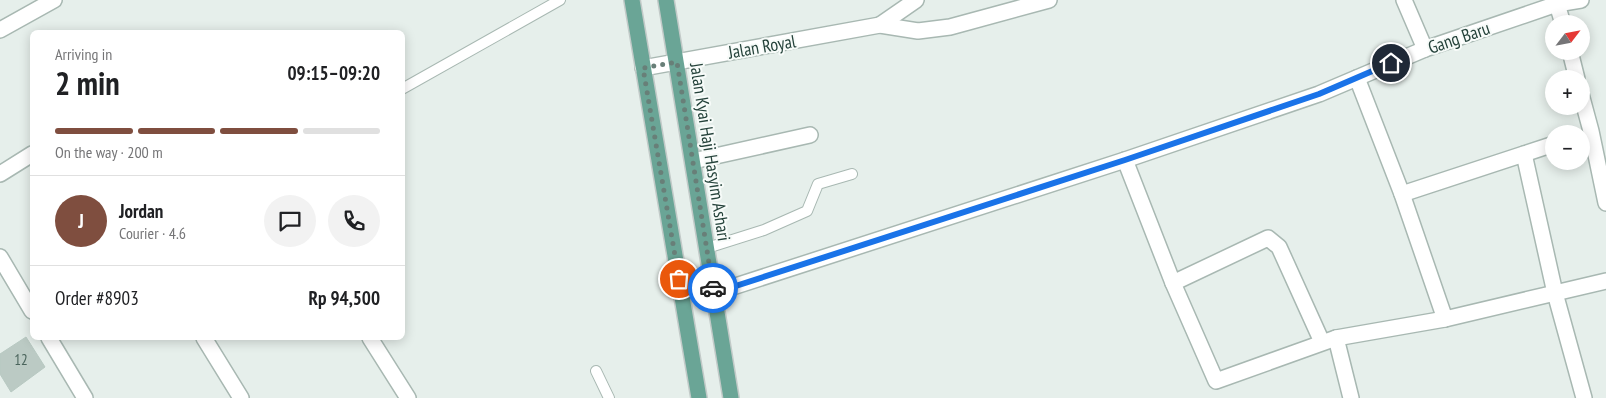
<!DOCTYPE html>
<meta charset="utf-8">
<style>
:root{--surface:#fff;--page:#f2f2f2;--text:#202124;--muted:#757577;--line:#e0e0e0;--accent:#7f4e3f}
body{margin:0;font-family:"PT Sans Narrow",sans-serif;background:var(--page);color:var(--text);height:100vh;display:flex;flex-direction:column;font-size:19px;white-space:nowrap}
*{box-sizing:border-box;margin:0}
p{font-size:16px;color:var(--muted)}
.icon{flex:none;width:28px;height:28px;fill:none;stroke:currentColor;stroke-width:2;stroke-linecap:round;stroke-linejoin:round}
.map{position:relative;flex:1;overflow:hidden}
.panel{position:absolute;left:30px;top:30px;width:375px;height:310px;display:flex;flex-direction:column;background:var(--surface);border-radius:8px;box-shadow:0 2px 12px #0003}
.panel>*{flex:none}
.needle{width:32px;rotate:58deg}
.tools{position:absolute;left:1545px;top:15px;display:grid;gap:10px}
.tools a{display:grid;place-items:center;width:45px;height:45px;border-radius:50%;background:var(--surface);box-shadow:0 2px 12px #0003;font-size:25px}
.pin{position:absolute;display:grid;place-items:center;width:42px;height:42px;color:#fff;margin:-21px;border:2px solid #fff;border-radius:50%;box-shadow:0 1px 5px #0007}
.courier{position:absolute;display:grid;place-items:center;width:50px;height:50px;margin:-25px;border:4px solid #1a73e8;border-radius:50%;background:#fff;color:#222;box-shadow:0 1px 6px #0007}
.summary em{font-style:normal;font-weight:700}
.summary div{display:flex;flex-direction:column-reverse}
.summary{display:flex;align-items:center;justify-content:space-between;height:85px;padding:0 25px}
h1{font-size:32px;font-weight:700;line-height:38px}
.bar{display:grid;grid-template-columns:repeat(4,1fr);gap:8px 5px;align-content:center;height:60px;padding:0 25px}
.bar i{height:6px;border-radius:4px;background:var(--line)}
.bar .current{background:var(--accent)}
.bar p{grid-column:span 4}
.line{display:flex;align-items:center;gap:12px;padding:0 25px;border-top:1px solid var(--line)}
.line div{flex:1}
.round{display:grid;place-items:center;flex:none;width:52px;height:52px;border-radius:26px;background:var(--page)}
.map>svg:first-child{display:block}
.building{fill:#bbcac4;stroke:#b8c9c2}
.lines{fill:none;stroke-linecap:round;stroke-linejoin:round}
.service-casing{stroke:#a8b8b2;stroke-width:12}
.minor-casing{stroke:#a8b8b2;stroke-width:18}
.tertiary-casing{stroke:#a8b8b2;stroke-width:18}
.primary-casing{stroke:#c2cac8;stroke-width:18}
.service{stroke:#fff;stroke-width:10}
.minor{stroke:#fff;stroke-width:15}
.tertiary{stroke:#fff;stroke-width:15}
.primary{stroke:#6aa596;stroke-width:15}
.done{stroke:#687f78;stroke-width:5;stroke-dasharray:0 9}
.route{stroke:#1a73e8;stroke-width:6}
.labels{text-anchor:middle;stroke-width:4;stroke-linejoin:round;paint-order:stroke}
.number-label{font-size:15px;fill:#4a645c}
.street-label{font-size:18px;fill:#24423a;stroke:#f7fbf9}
</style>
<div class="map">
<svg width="1606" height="398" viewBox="0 0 1606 398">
<rect width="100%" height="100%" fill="#e6efeb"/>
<polygon class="building" points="26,337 45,367 11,392 0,374 0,354"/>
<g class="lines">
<defs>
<g id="service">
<polyline points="402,89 560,0"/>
<polyline points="707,248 764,230 807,211 818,184 852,174"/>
<polyline points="596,371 609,398"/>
</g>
<g id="minor">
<polyline points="1404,0 1425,49"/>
<polyline points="1557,4 1563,24"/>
<polyline points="0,30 54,0"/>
<polyline points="1570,51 1577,79"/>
<polyline points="1357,78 1402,194 1445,319"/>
<polyline points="1581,94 1591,131 1606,203"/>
<polyline points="1524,154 1554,144"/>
<polyline points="1125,160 1173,283 1216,381 1336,338 1445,319 1555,293 1584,398"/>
<polyline points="693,161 810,135"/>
<polyline points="0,174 32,154"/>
<polyline points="1402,194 1524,154 1555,293 1606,281"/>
<polyline points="0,257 32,311"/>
<polyline points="1173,283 1268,238 1279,247 1322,342"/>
<polyline points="714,293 1125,160 1319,94 1425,49 1557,4 1581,0"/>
<polyline points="49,338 85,398"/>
<polyline points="204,338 241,398"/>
<polyline points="370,338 408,398"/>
<polyline points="1336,338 1351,398"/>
</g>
<g id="tertiary">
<polyline points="880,25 916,0"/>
<polyline points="643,68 880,25 918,31 950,27 1049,0"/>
</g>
<g id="primary">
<polyline points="632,0 699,398"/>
<polyline points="666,0 731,398"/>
</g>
</defs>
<use href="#service" class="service-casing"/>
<use href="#minor" class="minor-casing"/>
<use href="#tertiary" class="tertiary-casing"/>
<use href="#primary" class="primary-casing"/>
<use href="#service" class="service"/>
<use href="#minor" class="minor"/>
<use href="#tertiary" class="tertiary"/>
<use href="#primary" class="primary"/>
</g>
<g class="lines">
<polyline class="done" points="679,279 643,68 677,62 713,288"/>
<polyline class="route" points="713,288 714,293 1125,160 1319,94 1391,63"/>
</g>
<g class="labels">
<g class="number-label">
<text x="21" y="365">12</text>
</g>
<g class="street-label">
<text transform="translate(1459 38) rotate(-19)" y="6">Gang Baru</text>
<text transform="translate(762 47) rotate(-10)" y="6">Jalan Royal</text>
<text transform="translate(710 152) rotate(81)" y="6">Jalan Kyai Haji Hasyim Ashari</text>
</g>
</g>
</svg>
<div class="tools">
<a><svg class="needle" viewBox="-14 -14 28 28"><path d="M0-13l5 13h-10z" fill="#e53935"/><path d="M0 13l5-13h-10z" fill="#757577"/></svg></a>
<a>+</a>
<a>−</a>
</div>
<div class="pin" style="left:679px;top:279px;background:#ea580c"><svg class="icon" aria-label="bag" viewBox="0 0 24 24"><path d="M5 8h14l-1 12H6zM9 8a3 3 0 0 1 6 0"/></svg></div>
<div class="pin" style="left:1391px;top:63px;background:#1f2937"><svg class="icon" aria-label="home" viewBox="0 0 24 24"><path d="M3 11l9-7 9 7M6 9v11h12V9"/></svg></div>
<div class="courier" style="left:713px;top:288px"><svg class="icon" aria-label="car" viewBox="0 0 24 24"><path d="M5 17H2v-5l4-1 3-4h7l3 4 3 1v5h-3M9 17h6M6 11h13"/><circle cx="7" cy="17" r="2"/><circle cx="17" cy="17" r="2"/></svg></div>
<section class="panel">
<div class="summary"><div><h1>2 min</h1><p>Arriving in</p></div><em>09:15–09:20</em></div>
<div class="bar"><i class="current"></i><i class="current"></i><i class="current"></i><i></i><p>On the way · 200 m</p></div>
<div class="line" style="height:90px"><b class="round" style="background:var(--accent);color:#fff">J</b><div><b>Jordan</b><p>Courier · 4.6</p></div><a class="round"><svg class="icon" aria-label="chat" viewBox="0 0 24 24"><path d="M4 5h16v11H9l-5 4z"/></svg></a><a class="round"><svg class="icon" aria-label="phone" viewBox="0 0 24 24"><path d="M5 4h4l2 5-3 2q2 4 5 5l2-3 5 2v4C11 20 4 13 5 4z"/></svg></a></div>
<div class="line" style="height:65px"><div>Order #8903</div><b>Rp 94,500</b></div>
</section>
</div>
